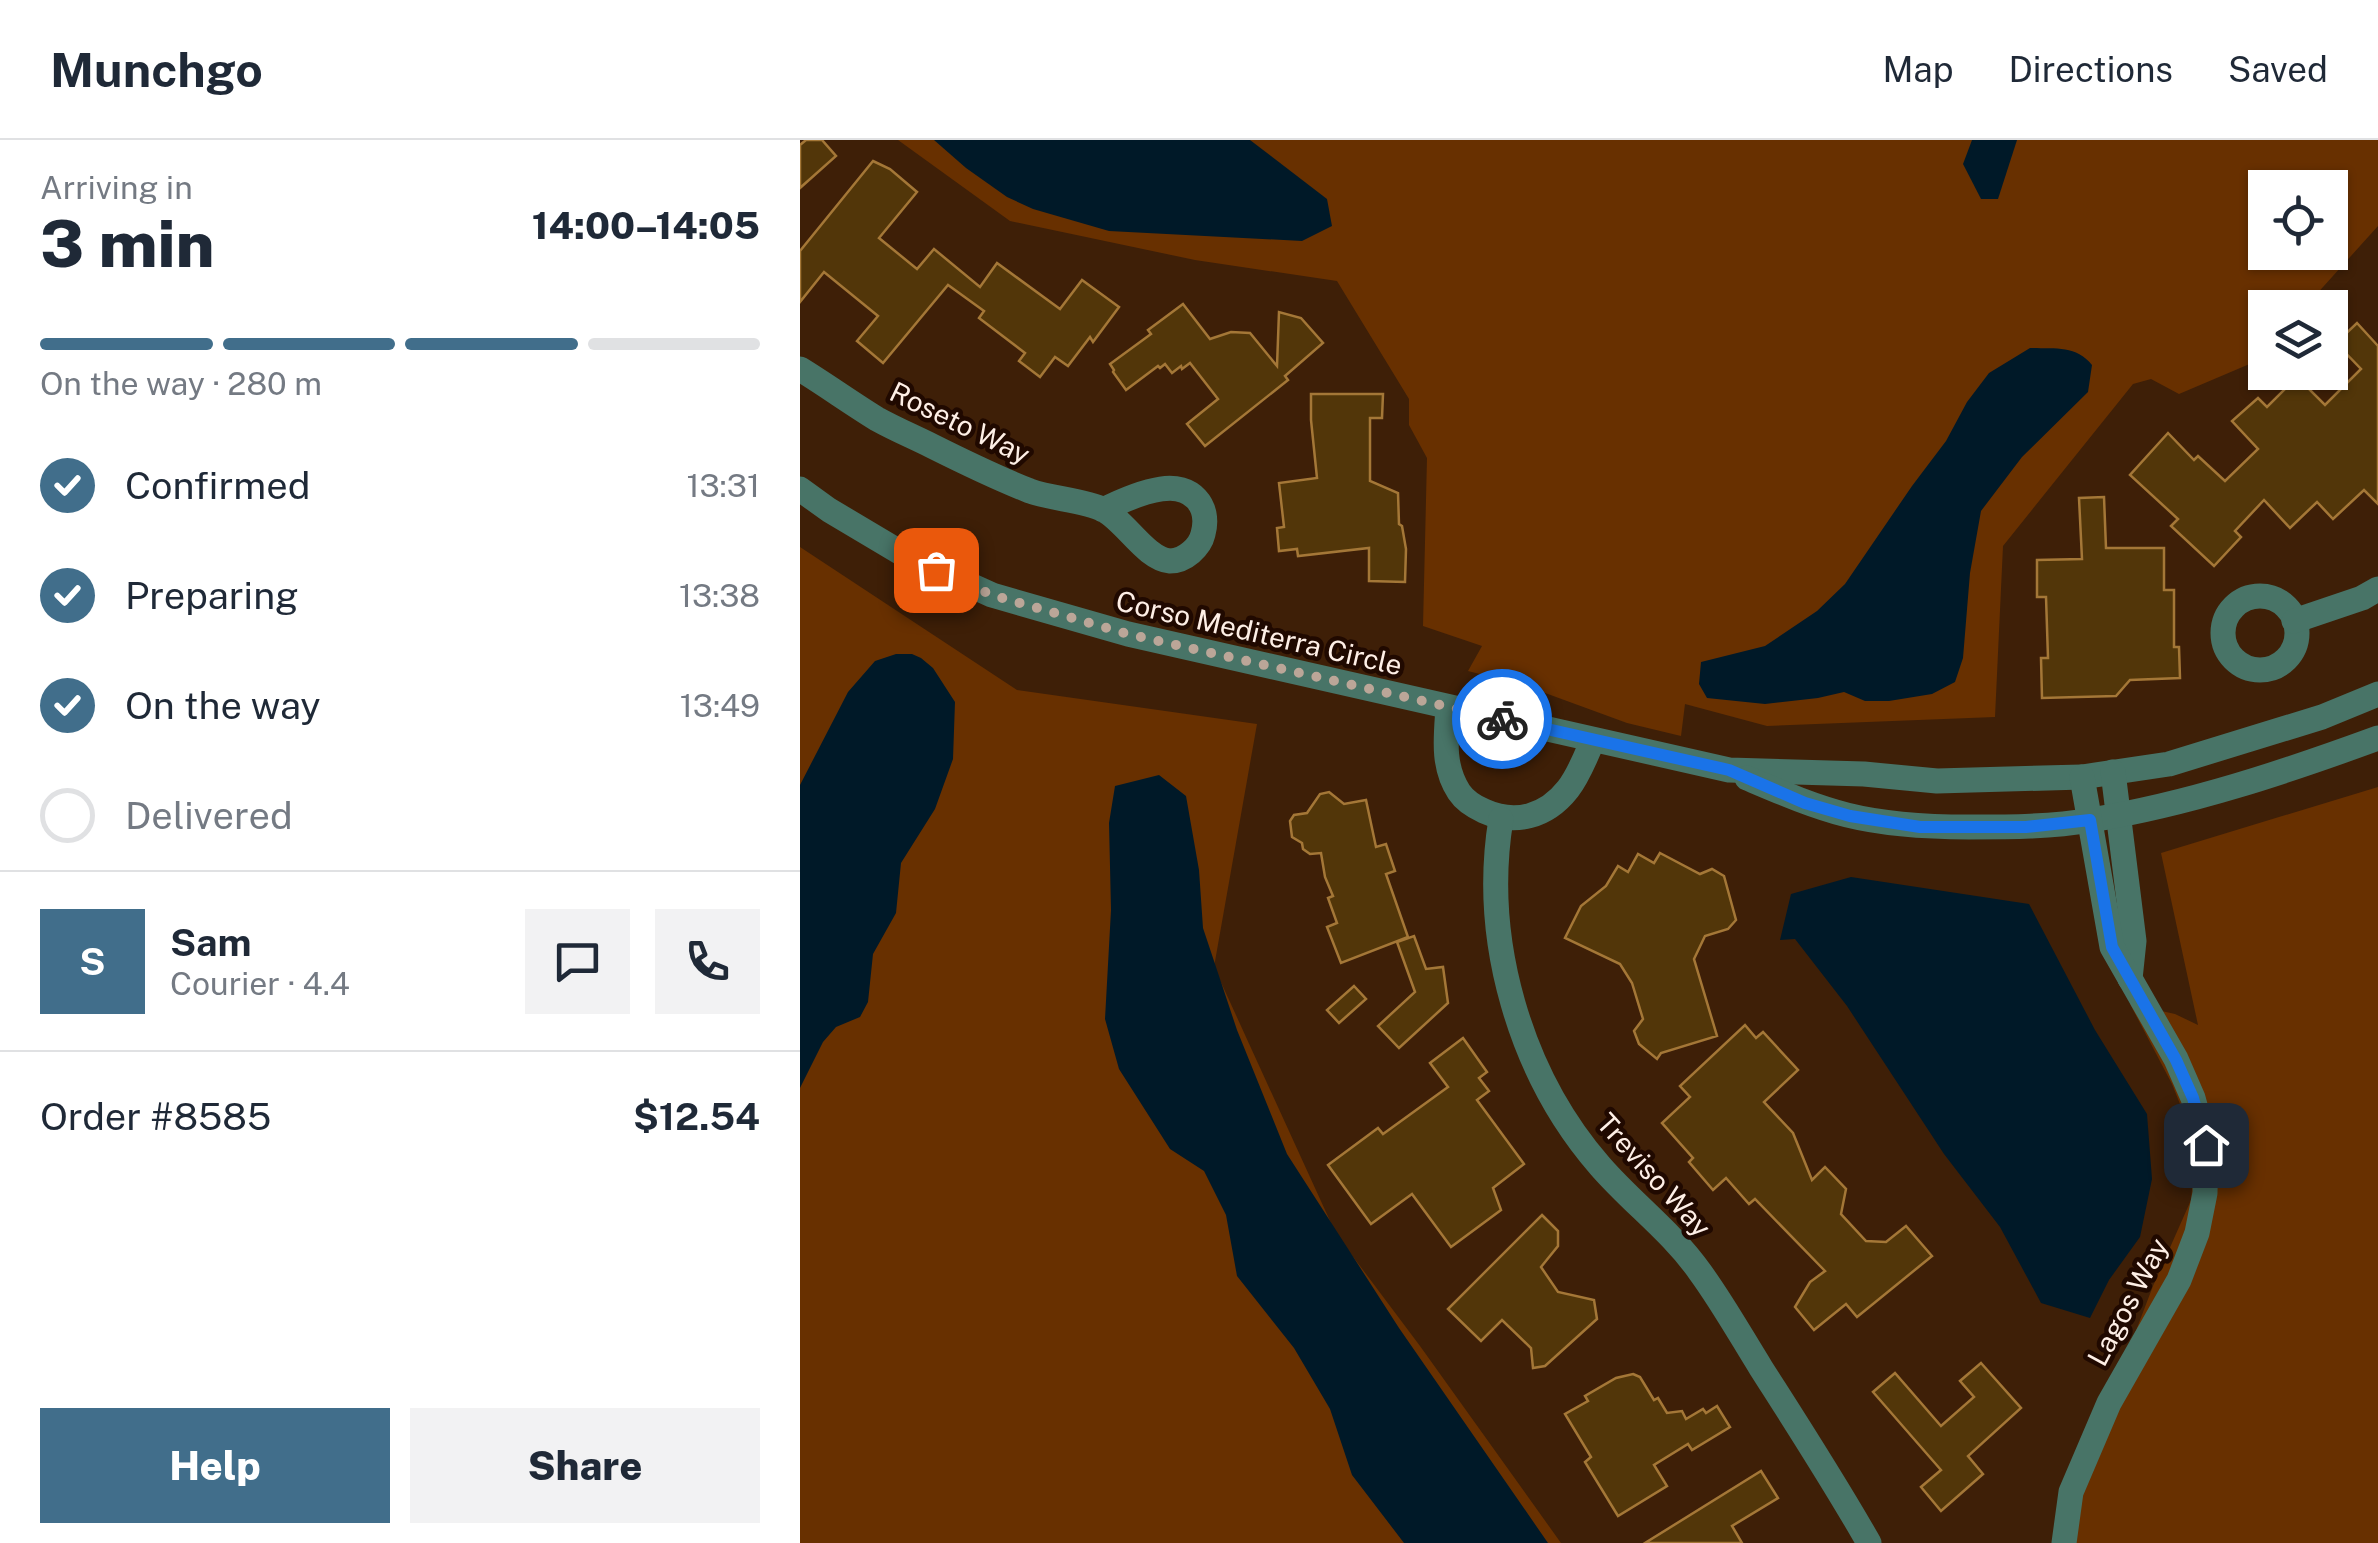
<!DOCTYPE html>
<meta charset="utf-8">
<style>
:root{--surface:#fff;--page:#f2f2f3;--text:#1f2937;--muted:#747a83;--line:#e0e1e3;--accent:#416e8b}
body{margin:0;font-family:"Public Sans",sans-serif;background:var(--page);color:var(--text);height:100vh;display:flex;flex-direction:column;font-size:38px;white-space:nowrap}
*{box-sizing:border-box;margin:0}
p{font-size:32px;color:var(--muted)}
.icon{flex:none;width:55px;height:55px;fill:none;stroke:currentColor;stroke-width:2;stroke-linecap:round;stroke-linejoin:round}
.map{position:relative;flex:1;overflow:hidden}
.sheet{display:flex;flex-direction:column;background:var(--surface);width:800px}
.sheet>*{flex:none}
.tools{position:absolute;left:1448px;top:30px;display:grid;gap:20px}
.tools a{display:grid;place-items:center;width:100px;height:100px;border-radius:0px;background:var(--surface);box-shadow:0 2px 8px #0004;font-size:50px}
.pin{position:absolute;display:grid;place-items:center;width:85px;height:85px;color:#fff;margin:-42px;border-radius:20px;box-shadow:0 5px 15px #0006}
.courier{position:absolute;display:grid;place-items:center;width:100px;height:100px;margin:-50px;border:8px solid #1a73e8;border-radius:50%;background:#fff;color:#222;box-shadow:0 2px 12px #0007}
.head em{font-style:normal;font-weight:800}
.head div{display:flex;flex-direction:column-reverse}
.head{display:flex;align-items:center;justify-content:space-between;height:170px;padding:0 40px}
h1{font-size:65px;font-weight:800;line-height:75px}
.bar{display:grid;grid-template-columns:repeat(4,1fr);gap:15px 10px;align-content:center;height:120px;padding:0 40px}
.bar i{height:12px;border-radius:8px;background:var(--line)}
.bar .active{background:var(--accent)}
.bar p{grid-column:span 4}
.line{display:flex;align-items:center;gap:25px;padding:0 40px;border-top:2px solid var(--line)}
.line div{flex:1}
.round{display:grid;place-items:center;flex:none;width:105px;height:105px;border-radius:0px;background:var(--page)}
ol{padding:0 40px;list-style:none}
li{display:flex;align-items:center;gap:30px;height:110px}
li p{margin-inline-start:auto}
li .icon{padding:10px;border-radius:50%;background:var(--accent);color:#fff;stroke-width:4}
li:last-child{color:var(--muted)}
li i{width:55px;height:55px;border:5px solid var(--line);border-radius:50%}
.button{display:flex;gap:20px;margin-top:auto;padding:20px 40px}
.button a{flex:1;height:115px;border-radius:0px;background:var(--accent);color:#fff;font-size:40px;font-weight:800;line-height:115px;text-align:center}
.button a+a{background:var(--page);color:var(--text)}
header{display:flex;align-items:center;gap:60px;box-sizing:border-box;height:140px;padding:0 50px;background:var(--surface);border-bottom:2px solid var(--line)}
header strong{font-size:48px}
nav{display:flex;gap:55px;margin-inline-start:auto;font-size:35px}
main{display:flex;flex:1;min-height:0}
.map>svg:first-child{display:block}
.green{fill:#683000;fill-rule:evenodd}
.water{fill:#001928}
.building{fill:#523609;stroke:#a47737;stroke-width:2.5}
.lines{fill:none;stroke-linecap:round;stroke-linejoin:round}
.minor{stroke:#487467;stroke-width:25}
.done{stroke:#bba698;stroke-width:10;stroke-dasharray:0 18}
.route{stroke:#1a73e8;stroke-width:12}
.labels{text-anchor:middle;stroke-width:9;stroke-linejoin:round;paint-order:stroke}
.street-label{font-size:28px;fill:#feefe6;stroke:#200900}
</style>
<header>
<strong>Munchgo</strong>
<nav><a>Map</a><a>Directions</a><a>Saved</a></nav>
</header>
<main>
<section class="sheet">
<div class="head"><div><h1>3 min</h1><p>Arriving in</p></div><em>14:00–14:05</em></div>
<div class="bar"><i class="active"></i><i class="active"></i><i class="active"></i><i></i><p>On the way · 280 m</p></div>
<ol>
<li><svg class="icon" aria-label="check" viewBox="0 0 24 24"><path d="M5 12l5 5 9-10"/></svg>Confirmed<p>13:31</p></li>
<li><svg class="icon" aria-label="check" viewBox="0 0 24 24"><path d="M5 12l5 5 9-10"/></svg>Preparing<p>13:38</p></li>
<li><svg class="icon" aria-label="check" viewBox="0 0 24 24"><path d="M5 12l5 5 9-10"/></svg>On the way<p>13:49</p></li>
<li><i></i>Delivered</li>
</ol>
<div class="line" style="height:180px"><b class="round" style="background:var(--accent);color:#fff">S</b><div><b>Sam</b><p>Courier · 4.4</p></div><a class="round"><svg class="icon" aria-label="chat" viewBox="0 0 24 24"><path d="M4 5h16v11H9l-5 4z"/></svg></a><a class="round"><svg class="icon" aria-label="phone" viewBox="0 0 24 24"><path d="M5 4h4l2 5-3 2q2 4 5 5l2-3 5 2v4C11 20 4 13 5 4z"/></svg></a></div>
<div class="line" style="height:130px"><div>Order #8585</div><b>$12.54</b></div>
<div class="button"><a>Help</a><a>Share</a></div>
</section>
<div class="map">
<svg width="1578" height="1403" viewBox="0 0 1578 1403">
<rect width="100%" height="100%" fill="#3e1f07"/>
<g class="green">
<path d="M98,0H1578V86L1505,167L1465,168V213L1459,220L1379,254L1351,239L1333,244L1203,406L1195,577L967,586L885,564L881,596L827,583L726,546L668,531L682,506L623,486L627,318L609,285V259L537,141L395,120L210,81ZM1465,48H1530V112H1465Z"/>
<polygon points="0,407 217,550 457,584 414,827 536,1094 620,1206 761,1403 0,1403"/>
<polygon points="1578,647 1578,1403 1255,1403 1353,1146 1391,1060 1396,1004 1372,944 1330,864 1375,874 1398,885 1361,713"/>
</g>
<g class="water">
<polygon points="134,0 450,0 527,59 532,86 502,101 309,91 233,69 207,57 166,28"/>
<polygon points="1172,0 1217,0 1198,59 1181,59 1163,24"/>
<path d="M1230,208C1255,209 1276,205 1292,225L1288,252L1222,317L1181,371L1170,433L1163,518L1155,542L1132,554L1089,561H1065L1044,552L1018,558L965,564L907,558L899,544L901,522L965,506L1017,471L1045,444L1112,346L1146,301L1167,262L1189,233Z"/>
<polygon points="96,514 112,514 121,518 133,528 155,562 153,619 135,669 101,723 96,773 73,814 68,862 60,877 36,887 23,902 0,948 0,645 48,552 75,521"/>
<polygon points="359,635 386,656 399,730 403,788 437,890 487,1014 599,1188 748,1403 604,1403 552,1335 530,1269 494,1208 437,1136 426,1075 404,1031 370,1009 319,929 305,879 311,770 309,683 315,646"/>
<polygon points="1051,737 1229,764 1295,890 1347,974 1352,1039 1340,1097 1309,1140 1290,1178 1241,1163 1200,1087 1144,1014 1047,866 995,799 980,800 991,754"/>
</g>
<g class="building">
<polygon points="6,0 22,0 36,16 0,48 0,5"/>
<polygon points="73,21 90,29 117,52 79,98 117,129 134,109 180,147 197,123 260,169 282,140 319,167 293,202 290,197 268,226 255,217 240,237 219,221 225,213 179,178 184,171 148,145 83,223 57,201 78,176 24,132 0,162 0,111"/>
<polygon points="383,164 410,199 431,192 450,193 477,226 479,172 501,178 523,203 485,236 488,240 405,306 387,284 418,259 390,223 382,229 381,226 372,233 365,224 360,228 358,226 326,250 313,232 314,230 310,224 351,194 348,190"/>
<polygon points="1557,183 1578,206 1578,364 1564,350 1533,379 1517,362 1490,388 1464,360 1435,391 1441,397 1414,426 1371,386 1378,379 1330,335 1368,293 1394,320 1398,316 1425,341 1458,309 1432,281 1458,258 1467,267 1497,237 1525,265 1561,229 1536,203"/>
<polygon points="511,254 583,254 582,278 570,278 570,341 598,353 599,384 602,386 606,409 605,442 569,441 569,408 498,416 497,409 479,411 477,388 484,387 479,343 517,338 511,280"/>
<polygon points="1304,357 1306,408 1364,408 1364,450 1374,450 1374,507 1379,507 1380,538 1330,540 1316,556 1242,558 1241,518 1248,518 1246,457 1237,457 1237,420 1282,419 1279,358"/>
<polygon points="529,652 544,664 566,660 576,707 586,704 595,731 586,734 608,797 541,823 527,787 537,783 528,758 533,756 525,737 521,713 510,714 503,709 502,703 492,697 490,681 494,675 507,673 520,654"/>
<polygon points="860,713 900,734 912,729 924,736 936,780 928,789 905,796 894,819 917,896 861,913 857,919 839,904 834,891 843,879 832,843 820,824 765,798 781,766 806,746 818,726 828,732 838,714 854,723"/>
<polygon points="614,796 626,829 643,827 648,863 599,908 578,886 615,852 597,802"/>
<polygon points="554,846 566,859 539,883 527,870"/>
<polygon points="945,885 956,898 963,892 998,930 964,962 993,993 1012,1040 1025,1027 1046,1049 1041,1074 1066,1101 1086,1102 1106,1086 1132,1116 1057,1177 1046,1164 1014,1190 995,1167 1010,1142 1025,1131 955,1059 949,1064 926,1038 913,1050 889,1022 893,1018 862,983 890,957 880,946"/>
<polygon points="663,898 687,932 679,938 689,951 677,960 724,1024 693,1048 701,1070 651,1107 612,1054 571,1084 528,1025 578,988 583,994 648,947 630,923"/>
<polygon points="742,1075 758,1091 758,1106 741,1127 758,1152 794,1160 797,1179 745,1226 733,1228 731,1208 702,1180 681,1201 648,1169"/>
<polygon points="1181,1223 1221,1268 1168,1316 1183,1334 1141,1371 1121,1347 1141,1330 1073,1252 1095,1233 1141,1286 1174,1257 1160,1241"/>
<polygon points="833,1234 840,1237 854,1260 858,1258 867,1273 882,1271 886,1279 903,1269 906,1273 917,1266 930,1287 892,1310 888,1304 854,1325 867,1346 818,1376 785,1322 791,1317 765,1274 788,1261 785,1256 816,1238"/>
<polygon points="961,1331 978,1358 932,1386 942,1403 845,1403"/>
</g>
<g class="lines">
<g class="minor">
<path d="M0,229C26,245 51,263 77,279C95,289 114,297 132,306C164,322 197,338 230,351C252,359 284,360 304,370C326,382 346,419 370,421C385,421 400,407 403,394C411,365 391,344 361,349C341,352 321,361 303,370"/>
<polyline points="0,349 29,370 108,417 192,455 328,494 929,630 1064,634 1137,641 1282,637 1369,624 1522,577 1578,554"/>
<circle cx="1460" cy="493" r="37"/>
<polyline points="1494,481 1562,458 1578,449"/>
<path d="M648,568C646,597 642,626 659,652C665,661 675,667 684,671C715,685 746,677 768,649C779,635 786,616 793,600"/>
<polyline points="1313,632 1334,801 1330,839"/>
<path d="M947,638C980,652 1012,666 1047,675C1087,685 1128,687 1169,687C1210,687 1251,687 1291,680C1389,664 1485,632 1578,598"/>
<path d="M701,679C681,800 720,934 800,1026C832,1063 872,1092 900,1132C922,1162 941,1196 961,1228C998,1286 1035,1343 1069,1403"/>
<polyline points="1264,1403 1271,1352 1309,1263 1379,1140 1397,1093 1405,1053 1406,1005 1393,958 1376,919 1312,807 1282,637"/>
</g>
</g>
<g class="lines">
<polyline class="done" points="136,430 192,455 328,494 702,579"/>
<polyline class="route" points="702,579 929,630 1005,663 1050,676 1120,687 1226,687 1290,680 1312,807 1376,920 1393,958 1406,1005"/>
</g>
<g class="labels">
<g class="street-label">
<text transform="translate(160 283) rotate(26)" y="10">Roseto Way</text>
<text transform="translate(459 493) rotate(13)" y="10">Corso Mediterra Circle</text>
<text transform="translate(854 1035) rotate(48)" y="10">Treviso Way</text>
<text transform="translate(1328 1162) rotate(-62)" y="10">Lagos Way</text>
</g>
</g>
</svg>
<div class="tools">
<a><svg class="icon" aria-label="locate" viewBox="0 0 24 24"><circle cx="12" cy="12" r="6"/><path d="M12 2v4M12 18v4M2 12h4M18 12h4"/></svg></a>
<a><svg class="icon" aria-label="layers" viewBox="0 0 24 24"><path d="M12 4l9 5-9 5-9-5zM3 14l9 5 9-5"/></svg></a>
</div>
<div class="pin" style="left:136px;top:430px;background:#ea580c"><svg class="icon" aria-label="bag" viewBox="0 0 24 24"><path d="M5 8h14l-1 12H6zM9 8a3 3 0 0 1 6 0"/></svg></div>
<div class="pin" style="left:1406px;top:1005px;background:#1f2937"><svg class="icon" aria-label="home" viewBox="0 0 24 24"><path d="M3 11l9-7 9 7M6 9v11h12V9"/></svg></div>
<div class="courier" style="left:702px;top:579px"><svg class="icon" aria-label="bike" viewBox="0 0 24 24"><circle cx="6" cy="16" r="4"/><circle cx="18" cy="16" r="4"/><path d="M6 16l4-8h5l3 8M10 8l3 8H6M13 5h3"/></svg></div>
</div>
</main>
